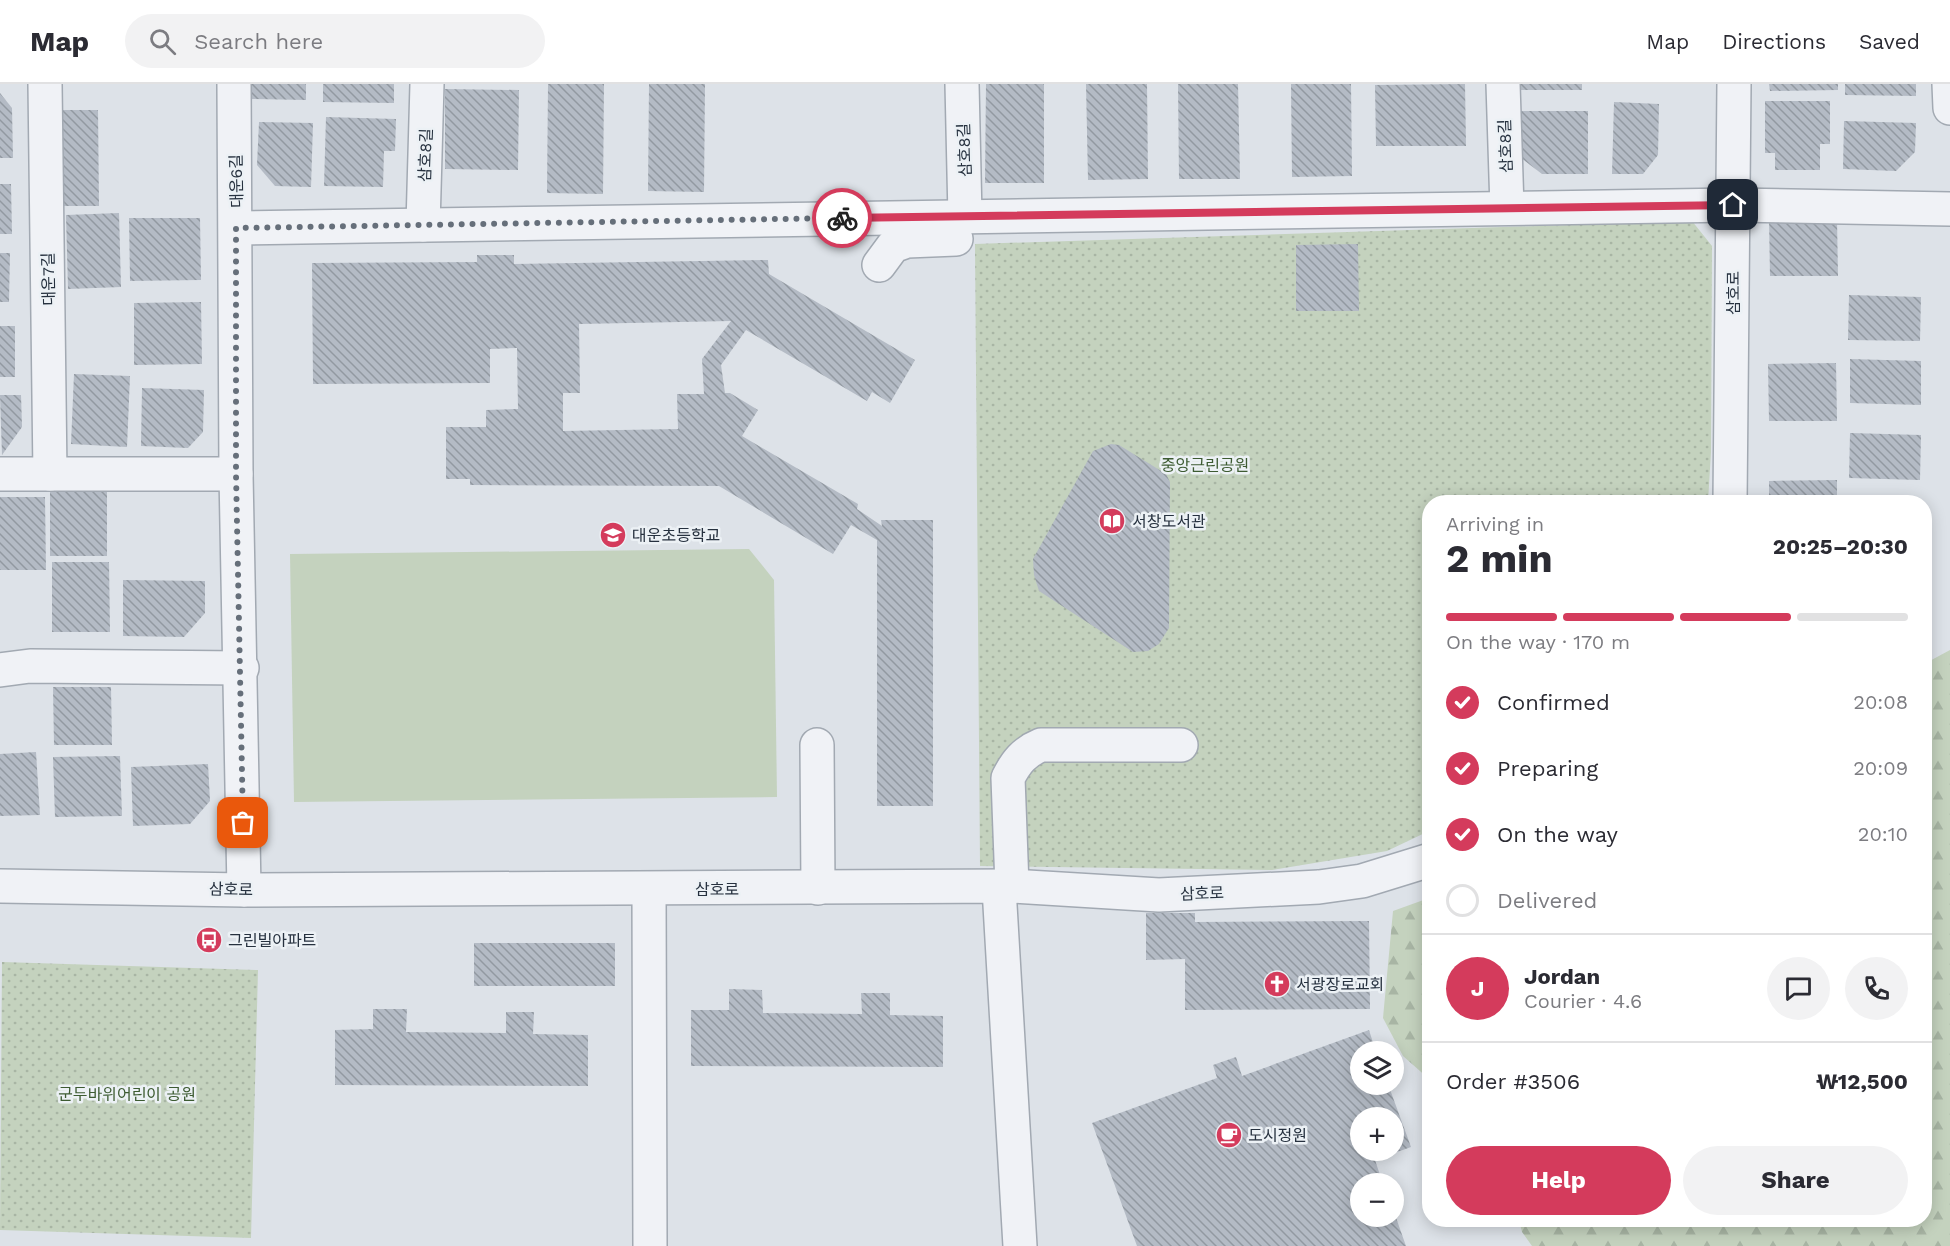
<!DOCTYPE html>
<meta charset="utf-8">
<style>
:root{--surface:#fff;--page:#f2f2f3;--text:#2b2b33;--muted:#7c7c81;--line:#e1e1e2;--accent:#d43b5c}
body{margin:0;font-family:"Work Sans","Noto Sans KR",sans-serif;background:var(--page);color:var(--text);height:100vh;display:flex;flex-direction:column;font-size:22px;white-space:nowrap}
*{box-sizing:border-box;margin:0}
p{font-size:20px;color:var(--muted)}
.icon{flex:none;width:33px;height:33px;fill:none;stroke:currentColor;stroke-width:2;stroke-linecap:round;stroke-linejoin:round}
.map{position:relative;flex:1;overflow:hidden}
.sheet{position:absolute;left:1422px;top:411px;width:510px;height:732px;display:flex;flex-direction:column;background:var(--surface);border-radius:24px;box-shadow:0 3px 15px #0003}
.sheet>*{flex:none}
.tools{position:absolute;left:1350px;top:957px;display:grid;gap:12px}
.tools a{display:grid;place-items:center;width:54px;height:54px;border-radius:50%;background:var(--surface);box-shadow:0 3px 15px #0003;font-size:30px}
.pin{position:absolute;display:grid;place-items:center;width:51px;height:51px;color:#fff;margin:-26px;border-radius:12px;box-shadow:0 3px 9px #0006}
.courier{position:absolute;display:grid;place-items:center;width:60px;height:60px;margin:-30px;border:4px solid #d43b5c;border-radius:50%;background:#fff;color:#222;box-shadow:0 2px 8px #0007}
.overview em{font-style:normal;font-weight:700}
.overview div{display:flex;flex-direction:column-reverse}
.overview{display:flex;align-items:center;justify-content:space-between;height:102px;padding:0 24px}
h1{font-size:39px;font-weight:700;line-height:45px}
.bar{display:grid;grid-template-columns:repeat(4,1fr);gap:9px 6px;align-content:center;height:72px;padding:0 24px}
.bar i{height:8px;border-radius:4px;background:var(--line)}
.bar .selected{background:var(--accent)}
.bar p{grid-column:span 4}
.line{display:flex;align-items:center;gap:15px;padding:0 24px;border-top:2px solid var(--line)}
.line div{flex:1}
.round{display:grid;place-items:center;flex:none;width:63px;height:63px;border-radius:32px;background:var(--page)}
ol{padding:0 24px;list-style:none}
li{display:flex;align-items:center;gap:18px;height:66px}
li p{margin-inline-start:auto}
li .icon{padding:6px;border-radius:50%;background:var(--accent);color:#fff;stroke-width:4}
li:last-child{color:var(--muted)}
li i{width:33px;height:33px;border:3px solid var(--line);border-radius:50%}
.cta{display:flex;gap:12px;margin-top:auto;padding:12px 24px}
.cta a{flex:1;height:69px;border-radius:36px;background:var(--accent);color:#fff;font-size:24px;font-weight:700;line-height:69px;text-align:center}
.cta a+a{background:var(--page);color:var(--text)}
header{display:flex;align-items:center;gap:36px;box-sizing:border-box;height:84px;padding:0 30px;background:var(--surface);border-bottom:2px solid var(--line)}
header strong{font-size:28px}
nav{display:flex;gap:33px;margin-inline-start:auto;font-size:21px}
.search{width:420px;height:54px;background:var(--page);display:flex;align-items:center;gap:15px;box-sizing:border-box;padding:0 21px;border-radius:33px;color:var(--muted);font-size:22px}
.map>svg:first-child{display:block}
.forest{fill:url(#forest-firs)}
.park{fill:url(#park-dots)}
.garden{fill:#c4d2be}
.building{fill:url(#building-back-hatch);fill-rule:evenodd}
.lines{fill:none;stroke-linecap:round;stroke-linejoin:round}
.minor-casing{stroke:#a2a9b2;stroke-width:36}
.minor{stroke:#f0f2f6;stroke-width:33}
.done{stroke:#666f7a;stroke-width:6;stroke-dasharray:0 10.8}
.route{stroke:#d43b5c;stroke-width:8}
.labels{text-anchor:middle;stroke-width:5;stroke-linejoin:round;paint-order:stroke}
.street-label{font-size:16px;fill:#26313f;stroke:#ecf1f5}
.park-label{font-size:16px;fill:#3d5b32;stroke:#ecf1f5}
.poi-label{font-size:16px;fill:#26313f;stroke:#ecf1f5;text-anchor:start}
</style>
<header>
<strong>Map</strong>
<div class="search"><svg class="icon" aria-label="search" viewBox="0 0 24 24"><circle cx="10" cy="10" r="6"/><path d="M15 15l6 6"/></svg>Search here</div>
<nav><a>Map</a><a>Directions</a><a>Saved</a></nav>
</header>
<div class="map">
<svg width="1950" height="1162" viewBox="0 0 1950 1162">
<defs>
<pattern id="forest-firs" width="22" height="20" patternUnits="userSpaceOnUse" patternTransform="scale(1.5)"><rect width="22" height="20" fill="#c4d2be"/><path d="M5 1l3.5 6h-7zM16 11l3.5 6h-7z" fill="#a8b5a4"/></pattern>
<pattern id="park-dots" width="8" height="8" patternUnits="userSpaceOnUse" patternTransform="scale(1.5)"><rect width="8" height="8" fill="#c4d2be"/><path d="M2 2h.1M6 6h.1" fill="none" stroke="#a8b5a4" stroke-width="1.8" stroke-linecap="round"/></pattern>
<pattern id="building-back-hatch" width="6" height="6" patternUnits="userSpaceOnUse" patternTransform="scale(1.5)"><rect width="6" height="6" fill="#b4bbc5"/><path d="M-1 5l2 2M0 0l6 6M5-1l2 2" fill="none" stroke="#9299a1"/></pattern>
</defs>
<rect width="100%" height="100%" fill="#dde2e8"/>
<g class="forest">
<polygon points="1950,566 1950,1162 1532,1162 1522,1148 1519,1136 1924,1136 1924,580"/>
<polygon points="1429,814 1430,814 1429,995 1403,972 1383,934 1393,827"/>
</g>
<g class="park">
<polygon points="1692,137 1712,162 1711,368 1708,418 1430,418 1429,747 1387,767 1272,786 980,782 975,160"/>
<polygon points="2,878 258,886 251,1154 0,1146"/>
</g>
<polygon class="garden" points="749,465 774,496 777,713 294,718 290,470"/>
<g class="building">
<polygon points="252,0 306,0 306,16 251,15"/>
<polygon points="323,0 394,0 394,19 323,18"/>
<polygon points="548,0 604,0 603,110 547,109"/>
<polygon points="649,0 705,0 704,108 648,107"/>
<polygon points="986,0 1044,0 1044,99 985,99"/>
<polygon points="1086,0 1147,0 1148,95 1088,96"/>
<polygon points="1178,0 1238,0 1240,95 1179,95"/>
<polygon points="1291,0 1351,0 1352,92 1292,93"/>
<polygon points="1465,0 1466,62 1376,62 1375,1"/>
<rect x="1514" y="0" width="68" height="6"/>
<polygon points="1769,0 1838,0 1838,6 1770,7"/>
<polygon points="1845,0 1916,0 1916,12 1845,11"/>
<polygon points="445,5 519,6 518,86 445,85"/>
<polygon points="0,9 12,24 13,74 0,74"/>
<polygon points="1765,17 1830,17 1830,60 1820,60 1820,86 1775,86 1775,69 1765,69"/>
<polygon points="1614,18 1659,20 1658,71 1643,90 1612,90"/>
<polygon points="61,26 98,26 99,122 63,122"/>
<polygon points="1516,27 1588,27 1588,90 1542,90 1516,70"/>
<polygon points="326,33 396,35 395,67 384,67 383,103 324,102"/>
<polygon points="1844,37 1916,39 1915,68 1896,87 1843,85"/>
<polygon points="259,38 313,39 311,103 275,102 257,81"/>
<polygon points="0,100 11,100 12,150 0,150"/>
<polygon points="119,129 121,203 68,205 66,131"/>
<polygon points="129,134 200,134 201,196 130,197"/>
<polygon points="1769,135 1837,135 1838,192 1770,192"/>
<polygon points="1358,160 1359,227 1296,227 1296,161"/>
<polygon points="0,169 10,169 9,218 0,218"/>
<path d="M477,171H514V180L768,176L769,190L915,276L890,319L872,308L867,317L746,246L721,281L725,309H730L758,326L742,352L858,420L857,425L882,442L881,436H933V722H877V456L851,441L833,470L719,402L470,401V395H446V343H486V326L518,325L517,264L490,265V299L313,300L312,179L477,178ZM731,237L702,275L704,310H677L678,345L563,347V309H580L579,240Z"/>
<polygon points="1849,211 1921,213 1920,257 1848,256"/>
<polygon points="201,218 202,280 134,281 134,219"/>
<rect x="0" y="242" width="15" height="51"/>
<polygon points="1850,275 1921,277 1921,321 1850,319"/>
<polygon points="1836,279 1837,337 1769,337 1768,280"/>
<polygon points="74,290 130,292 127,363 71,360"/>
<polygon points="142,304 204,306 203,348 188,364 141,362"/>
<polygon points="0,311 21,311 22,343 2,371"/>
<polygon points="1850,349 1921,351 1920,396 1849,394"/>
<polygon points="1111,360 1119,361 1166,390 1170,398 1169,544 1159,560 1148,567 1133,568 1039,507 1034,491 1033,475 1093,367"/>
<polygon points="1837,396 1837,418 1769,418 1769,397"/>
<rect x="50" y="406" width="57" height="66"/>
<polygon points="0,413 45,413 46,486 0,486"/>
<polygon points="1846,414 1917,416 1917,418 1846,418"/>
<polygon points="52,478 109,478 110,548 52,548"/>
<polygon points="123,496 205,497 205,529 184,553 123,552"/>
<polygon points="53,603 111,603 112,661 54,661"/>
<polygon points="36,668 40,731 0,732 0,670"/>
<polygon points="120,672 122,732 55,733 53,673"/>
<polygon points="208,680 210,717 190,740 133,742 131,683"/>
<polygon points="1146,829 1195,829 1195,838 1369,837 1370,925 1185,926 1185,875 1146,876"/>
<rect x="474" y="859" width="141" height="43"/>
<polygon points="729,905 762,906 763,929 862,930 861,909 890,909 890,931 943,932 943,983 691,982 691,926 729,926"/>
<polygon points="373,925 407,925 406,948 506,949 506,928 534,928 533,950 588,951 588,1002 335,1001 335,946 373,945"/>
<path d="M1369,946L1376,968H1360V1000H1388L1411,1063L1375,1076L1383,1100H1360V1132H1394V1128L1406,1162H1137L1092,1039L1217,994L1213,981L1236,973L1242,992ZM1360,1034H1394V1066H1360Z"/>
</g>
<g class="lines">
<defs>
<g id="minor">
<polyline points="45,0 50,390"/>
<polyline points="234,0 236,390 244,806"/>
<polyline points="962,0 965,133"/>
<polyline points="1503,0 1507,124"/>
<polyline points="1949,0 1950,24"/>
<polyline points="423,141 427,0"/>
<polyline points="236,144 1733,121 1950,125"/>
<polyline points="879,181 893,162 907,157 956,155"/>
<polyline points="0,390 236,390"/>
<polyline points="1730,418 1734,0"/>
<polyline points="0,586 30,582 242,584"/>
<polyline points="817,661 818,804"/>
<polyline points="0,802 244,806 1012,802 1159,811 1319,803 1362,797 1430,776"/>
<path d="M1012,802L1008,694C1016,678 1024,668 1041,661H1181"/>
<polyline points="999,804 1020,1162"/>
<polyline points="649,805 650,1162"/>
</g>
</defs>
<use href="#minor" class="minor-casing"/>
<use href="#minor" class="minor"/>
</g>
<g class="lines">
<polyline class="done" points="243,739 236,390 236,144 842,134"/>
<polyline class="route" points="842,134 1733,121"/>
</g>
<defs>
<symbol id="library-disc" viewBox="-11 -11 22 22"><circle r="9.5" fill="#d43b5c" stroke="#ecf1f5"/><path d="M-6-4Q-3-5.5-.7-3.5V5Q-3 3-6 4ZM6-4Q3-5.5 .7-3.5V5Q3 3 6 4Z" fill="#fff"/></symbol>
<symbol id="school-disc" viewBox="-11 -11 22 22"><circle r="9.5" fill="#d43b5c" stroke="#ecf1f5"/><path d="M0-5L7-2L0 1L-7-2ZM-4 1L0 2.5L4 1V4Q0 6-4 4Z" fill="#fff"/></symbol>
<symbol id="bus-disc" viewBox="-11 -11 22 22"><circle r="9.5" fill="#d43b5c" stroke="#ecf1f5"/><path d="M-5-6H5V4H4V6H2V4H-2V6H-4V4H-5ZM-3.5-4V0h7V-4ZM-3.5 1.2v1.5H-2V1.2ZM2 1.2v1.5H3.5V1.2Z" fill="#fff"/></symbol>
<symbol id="church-disc" viewBox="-11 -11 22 22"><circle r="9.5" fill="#d43b5c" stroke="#ecf1f5"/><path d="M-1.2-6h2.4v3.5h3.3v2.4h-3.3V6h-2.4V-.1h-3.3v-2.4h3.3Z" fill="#fff"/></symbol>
<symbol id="cafe-disc" viewBox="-11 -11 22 22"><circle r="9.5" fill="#d43b5c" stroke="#ecf1f5"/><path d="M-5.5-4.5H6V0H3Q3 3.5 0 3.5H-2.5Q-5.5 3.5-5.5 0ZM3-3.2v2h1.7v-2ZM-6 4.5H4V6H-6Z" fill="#fff"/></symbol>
</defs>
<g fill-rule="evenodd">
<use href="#library-disc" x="1097" y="422" width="30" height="30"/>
<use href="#school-disc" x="598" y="436" width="30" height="30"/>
<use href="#bus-disc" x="194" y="841" width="30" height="30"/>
<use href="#church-disc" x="1262" y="885" width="30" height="30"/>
<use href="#cafe-disc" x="1214" y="1036" width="30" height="30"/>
</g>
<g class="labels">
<g class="street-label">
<text transform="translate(1505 62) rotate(-92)" y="6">삼호8길</text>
<text transform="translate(964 66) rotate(-92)" y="6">삼호8길</text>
<text transform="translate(425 71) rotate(-88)" y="6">삼호8길</text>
<text transform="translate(236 97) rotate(-91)" y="6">대운6길</text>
<text transform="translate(48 195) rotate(-91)" y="6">대운7길</text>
<text transform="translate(1733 209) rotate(-90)" y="6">삼호로</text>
<text transform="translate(231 805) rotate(1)" y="6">삼호로</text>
<text x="717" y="811">삼호로</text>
<text transform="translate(1202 809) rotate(-2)" y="6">삼호로</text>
</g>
<g class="park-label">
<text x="1205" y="387">중앙근린공원</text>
<text x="127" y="1016">군두바위어린이 공원</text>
</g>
<g class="poi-label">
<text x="1132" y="443">서창도서관</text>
<text x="632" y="457">대운초등학교</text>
<text x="228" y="862">그린빌아파트</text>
<text x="1296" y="906">서광장로교회</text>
<text x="1248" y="1057">도시정원</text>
</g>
</g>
</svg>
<div class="tools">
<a><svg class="icon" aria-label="layers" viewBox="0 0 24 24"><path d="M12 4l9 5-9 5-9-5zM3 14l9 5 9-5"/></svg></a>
<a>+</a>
<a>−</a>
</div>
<div class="pin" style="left:243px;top:739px;background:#ea580c"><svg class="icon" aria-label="bag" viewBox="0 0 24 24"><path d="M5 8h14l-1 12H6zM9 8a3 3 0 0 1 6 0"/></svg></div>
<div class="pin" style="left:1733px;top:121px;background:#1f2937"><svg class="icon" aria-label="home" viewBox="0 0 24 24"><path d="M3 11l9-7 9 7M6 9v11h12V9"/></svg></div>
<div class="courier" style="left:842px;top:134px"><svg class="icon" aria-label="bike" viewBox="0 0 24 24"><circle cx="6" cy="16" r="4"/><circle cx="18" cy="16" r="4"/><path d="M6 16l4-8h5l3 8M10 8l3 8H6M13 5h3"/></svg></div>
<section class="sheet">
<div class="overview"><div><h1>2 min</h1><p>Arriving in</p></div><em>20:25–20:30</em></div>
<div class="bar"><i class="selected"></i><i class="selected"></i><i class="selected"></i><i></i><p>On the way · 170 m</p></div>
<ol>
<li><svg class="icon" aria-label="check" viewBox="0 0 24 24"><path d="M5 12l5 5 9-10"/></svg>Confirmed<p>20:08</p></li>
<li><svg class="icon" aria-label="check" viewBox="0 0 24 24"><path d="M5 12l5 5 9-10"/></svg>Preparing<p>20:09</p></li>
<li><svg class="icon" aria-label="check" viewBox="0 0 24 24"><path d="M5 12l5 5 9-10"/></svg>On the way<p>20:10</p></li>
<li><i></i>Delivered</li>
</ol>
<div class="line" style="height:108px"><b class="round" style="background:var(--accent);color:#fff">J</b><div><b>Jordan</b><p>Courier · 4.6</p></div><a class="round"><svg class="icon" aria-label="chat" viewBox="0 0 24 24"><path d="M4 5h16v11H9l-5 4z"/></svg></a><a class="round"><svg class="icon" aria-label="phone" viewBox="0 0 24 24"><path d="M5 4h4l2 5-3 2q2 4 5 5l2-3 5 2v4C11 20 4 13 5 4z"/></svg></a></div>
<div class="line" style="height:78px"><div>Order #3506</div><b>₩12,500</b></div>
<div class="cta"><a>Help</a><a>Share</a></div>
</section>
</div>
